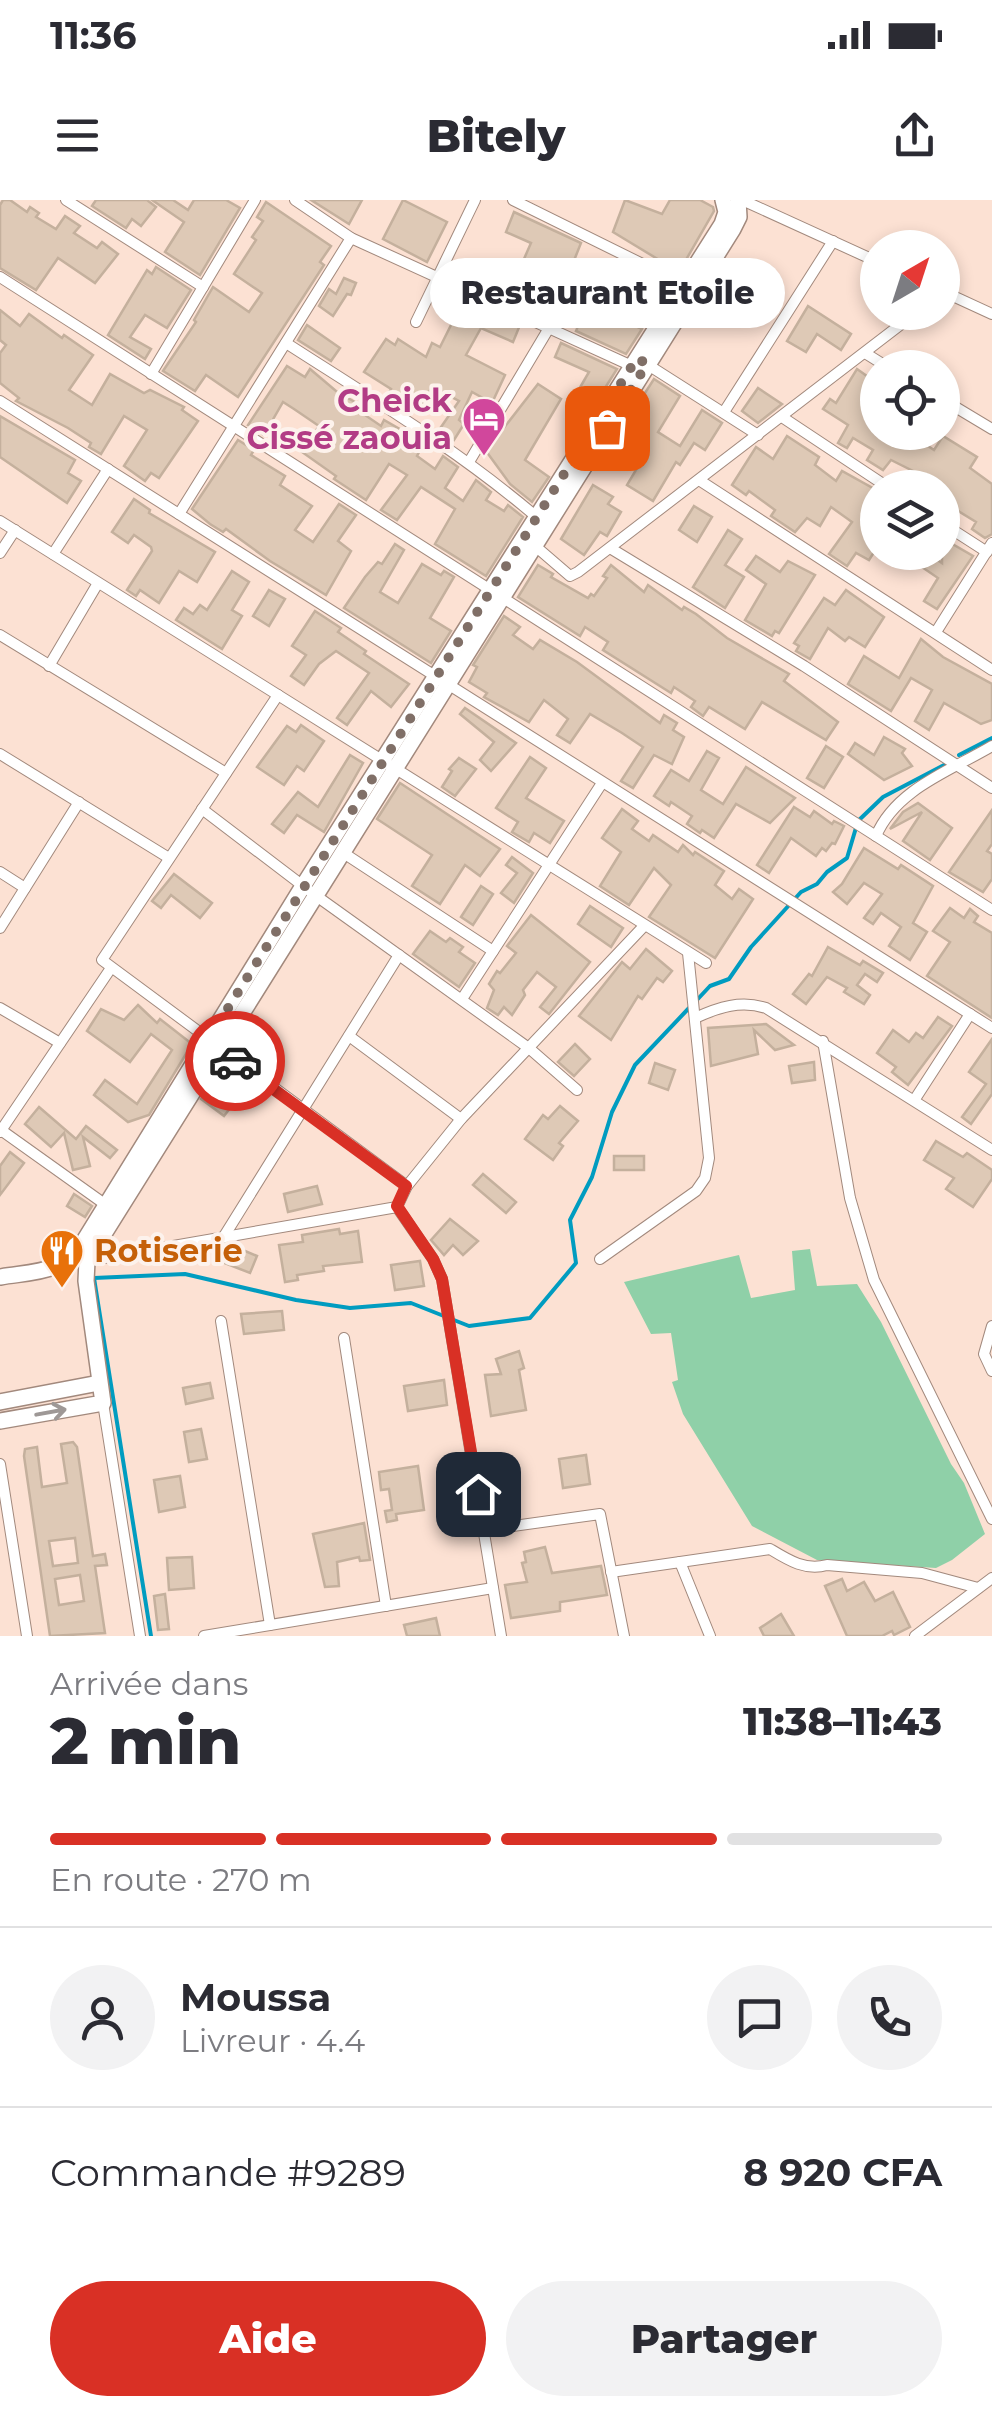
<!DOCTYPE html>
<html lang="fr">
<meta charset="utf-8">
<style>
:root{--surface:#fff;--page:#f2f2f3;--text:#2b2b33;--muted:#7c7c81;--line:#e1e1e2;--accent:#d93025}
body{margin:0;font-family:Montserrat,sans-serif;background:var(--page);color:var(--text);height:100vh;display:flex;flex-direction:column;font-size:38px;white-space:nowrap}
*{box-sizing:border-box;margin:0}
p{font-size:32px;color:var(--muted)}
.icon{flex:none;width:55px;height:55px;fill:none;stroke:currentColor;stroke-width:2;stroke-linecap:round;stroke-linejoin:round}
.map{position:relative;height:1436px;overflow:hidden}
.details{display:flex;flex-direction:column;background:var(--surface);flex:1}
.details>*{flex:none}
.needle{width:65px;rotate:39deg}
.fabs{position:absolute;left:860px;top:30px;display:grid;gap:20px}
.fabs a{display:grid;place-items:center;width:100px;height:100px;border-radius:50%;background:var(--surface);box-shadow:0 5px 15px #0003;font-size:50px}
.pin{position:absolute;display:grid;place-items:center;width:85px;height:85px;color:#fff;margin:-42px;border-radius:20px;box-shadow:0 5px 15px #0006}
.courier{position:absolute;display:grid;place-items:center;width:100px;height:100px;margin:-50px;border:8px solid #d93025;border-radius:50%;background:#fff;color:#222;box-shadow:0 2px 12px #0007}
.bubble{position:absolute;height:70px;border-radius:35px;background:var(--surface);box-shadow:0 5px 15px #0003;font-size:32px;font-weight:800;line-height:70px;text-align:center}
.overview em{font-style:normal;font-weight:800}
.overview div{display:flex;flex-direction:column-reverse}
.overview{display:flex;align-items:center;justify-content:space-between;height:170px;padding:0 50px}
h1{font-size:65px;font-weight:800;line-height:75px}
.bar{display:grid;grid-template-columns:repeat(4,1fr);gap:15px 10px;align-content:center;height:120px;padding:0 50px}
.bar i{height:12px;border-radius:8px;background:var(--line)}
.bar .on{background:var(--accent)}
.bar p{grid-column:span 4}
.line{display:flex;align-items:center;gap:25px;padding:0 50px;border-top:2px solid var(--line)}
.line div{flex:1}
.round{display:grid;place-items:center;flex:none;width:105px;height:105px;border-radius:52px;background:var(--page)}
.cta{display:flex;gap:20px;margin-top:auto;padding:20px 50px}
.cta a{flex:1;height:115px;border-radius:60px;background:var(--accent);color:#fff;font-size:40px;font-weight:800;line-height:115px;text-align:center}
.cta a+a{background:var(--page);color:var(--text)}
.status{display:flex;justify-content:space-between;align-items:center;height:70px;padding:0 50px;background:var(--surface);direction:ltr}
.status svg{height:28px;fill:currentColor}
header{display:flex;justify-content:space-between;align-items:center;height:130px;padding:0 50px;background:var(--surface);font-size:45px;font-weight:800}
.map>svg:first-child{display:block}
.green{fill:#8fd0a8}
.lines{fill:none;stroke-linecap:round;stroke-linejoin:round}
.stream{stroke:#009cc0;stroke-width:4}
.building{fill:#dec9b6;stroke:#c4b09d;stroke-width:2.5;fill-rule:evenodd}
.street-casing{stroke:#a2897d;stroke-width:12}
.secondary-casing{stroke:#a2897d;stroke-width:18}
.street{stroke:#fff;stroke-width:10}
.secondary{stroke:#fff;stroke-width:15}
.oneway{stroke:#9e9896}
.done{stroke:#806f67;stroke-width:10;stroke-dasharray:0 18}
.route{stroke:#d93025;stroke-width:12}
.labels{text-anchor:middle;stroke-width:8;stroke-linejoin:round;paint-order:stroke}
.hotel-label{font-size:32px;font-weight:bold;fill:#b23c85;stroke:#fdf2ec;text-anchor:end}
.food-label{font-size:32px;font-weight:bold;fill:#c56008;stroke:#fdf2ec;text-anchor:start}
</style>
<div class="status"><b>11:36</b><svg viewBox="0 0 49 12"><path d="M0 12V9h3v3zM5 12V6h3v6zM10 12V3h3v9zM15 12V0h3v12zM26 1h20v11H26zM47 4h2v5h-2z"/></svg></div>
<header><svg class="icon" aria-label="menu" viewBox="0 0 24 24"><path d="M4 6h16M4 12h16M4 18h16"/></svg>Bitely<svg class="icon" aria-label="share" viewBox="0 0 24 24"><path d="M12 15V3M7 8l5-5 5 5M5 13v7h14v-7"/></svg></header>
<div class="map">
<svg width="992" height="1436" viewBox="0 0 992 1436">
<rect width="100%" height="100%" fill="#fce1d3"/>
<polygon class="green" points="810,1049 817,1086 857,1084 881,1122 951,1264 964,1283 985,1334 952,1360 936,1368 817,1360 752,1326 683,1214 672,1182 678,1180 671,1133 651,1134 624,1082 739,1055 751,1098 795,1090 792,1051"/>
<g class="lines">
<g class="stream">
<polyline points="959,555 992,538"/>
<polyline points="696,801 710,786 729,779 751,747 801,692 817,684 827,672 847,658 858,621 883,597 946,564"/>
<polyline points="151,1436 94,1078 185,1074 296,1100 350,1108 411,1103 469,1126 530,1118 576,1063 570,1020 592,977 612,912 635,865 689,808"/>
</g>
</g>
<g class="building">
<polygon points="3,0 10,0 27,12 30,7 39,13 36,17 56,29 65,16 80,26 74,33 97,48 102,42 118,54 95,83 58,58 36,90 0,68 0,5"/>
<polygon points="96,0 147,0 156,7 141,26 132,19 126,28 92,6"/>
<polygon points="152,0 173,0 188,10 194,0 226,0 240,8 200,75 165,52 184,22"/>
<polygon points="311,0 362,0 349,24"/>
<polygon points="403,0 447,22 427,62 383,39"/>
<polygon points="625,0 662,14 670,0 700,0 713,7 714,11 679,72 613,32"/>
<polygon points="266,2 331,46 320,62 324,65 238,197 206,175 195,191 163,171 196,122 194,120 213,87 249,112 262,93 234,74 256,40 252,37 263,21 257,17"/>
<polygon points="514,12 581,43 567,78 606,97 601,110 642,129 626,154 576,131 583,114 513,84 531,43 506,32"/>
<polygon points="156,67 191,90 167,128 145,115 130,137 151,149 145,159 108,135 147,70 152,74"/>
<polygon points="344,78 356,83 351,95 347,94 333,116 319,106 329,89 336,94"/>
<polygon points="461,98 520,125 513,142 481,128 466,155 505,175 492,203 472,192 459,220 464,224 454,240 439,230 459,201 432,187 417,212 387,196 391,189 364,172 386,139 395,145 398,139 426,157 432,143 440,147 457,113 454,112"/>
<polygon points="808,106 851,134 841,150 817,134 806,152 787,141"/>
<polygon points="0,110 20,126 29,114 62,138 64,135 93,155 69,190 92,205 110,174 144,193 150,190 184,207 182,210 198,221 159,278 151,273 145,281 124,266 147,230 124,216 101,254 89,247 91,243 68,228 16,201 19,198 0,183 0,153 6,145 0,140"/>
<polygon points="307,125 340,148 331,161 298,140"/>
<polygon points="561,143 617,169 593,207 575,196 589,172 555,157"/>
<polygon points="287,166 305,177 310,169 336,191 365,208 362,213 381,226 384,220 424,243 417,256 435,269 443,256 458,267 445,288 463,301 476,280 491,292 486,300 504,311 508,305 523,317 486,376 435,344 455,309 421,287 397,320 381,310 407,275 389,264 366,300 334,279 336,276 302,252 319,226 294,209 283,202 264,235 248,225"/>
<polygon points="857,169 878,184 878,201 867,218 878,225 878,232 888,232 902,242 903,239 918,247 922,242 934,250 943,236 977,257 970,268 992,284 992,334 985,338 972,329 976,322 942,301 942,288 917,288 907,281 913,271 891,260 883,270 867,260 873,250 853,238 847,248 838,243 848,225 823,209 830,199 836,203"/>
<polygon points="654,179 680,196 658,232 680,246 702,210 722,223 705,250 694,243 680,265 676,262 653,301 627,285 639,265 610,247"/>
<polygon points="538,184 561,199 525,260 549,277 532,302 510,284 486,251"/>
<polygon points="758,188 782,204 758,223 742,211"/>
<polygon points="0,216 75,260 68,273 81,281 67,303 0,257"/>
<polygon points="787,236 819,257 815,265 836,281 842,271 878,291 878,346 869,360 856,353 847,366 829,354 852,322 831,307 820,326 807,318 795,332 771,316 775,310 749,291 746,295 732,285 756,247 773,259"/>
<polygon points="238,240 254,250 251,255 285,276 280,285 312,306 295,330 313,342 339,304 356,315 338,341 351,351 326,395 270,361 226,329 223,332 210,324 192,309"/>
<polygon points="593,285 613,297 608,304 621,312 607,336 600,332 584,355 561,339"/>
<polygon points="134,299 150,310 149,313 215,352 197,382 179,371 159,403 140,390 136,396 127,390 152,351 151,347 134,335 128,343 112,332"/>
<polygon points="694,306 712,317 697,342 679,330"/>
<polygon points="728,330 742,339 725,365 744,377 725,408 693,387"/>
<polygon points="942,338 973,356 937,409 924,401 938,378 900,352 926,352 942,363"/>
<polygon points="395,344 404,350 380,392 398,403 422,364 441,375 444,371 454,377 430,418 451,431 431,463 344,408 365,377 378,362 382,364"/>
<polygon points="756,356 780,372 788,361 815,375 779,433 775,431 772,436 745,420 766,384 746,370"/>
<polygon points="538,365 553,374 551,377 588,398 591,394 594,396 607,378 603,376 611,365 644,392 648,385 682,410 684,407 696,414 727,438 789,474 784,481 838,522 826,540 762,502 745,529 709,507 703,516 691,507 695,501 674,487 671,493 603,450 608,442 585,427 580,436 518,397"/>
<polygon points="232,371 249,382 232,410 242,416 222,449 176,420 184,408 193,414 200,405 207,410"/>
<polygon points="269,390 285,399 269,426 253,416"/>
<polygon points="846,390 884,417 865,447 849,437 845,441 828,428 810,459 796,451 799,446 794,443 824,398 835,405"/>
<polygon points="315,411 341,428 338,432 366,451 364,454 409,484 391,507 371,491 347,525 337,518 369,473 336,451 319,464 304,485 291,476 306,455 292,446"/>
<polygon points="504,416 520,427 513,435 533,449 540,440 577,462 660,523 664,515 677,523 673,530 684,537 672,564 654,555 633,588 621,581 643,547 622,533 590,514 570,543 557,535 568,519 544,500 529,522 484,497 487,493 469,482 477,467 473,465"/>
<polygon points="921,439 943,457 992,484 992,520 981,524 944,503 929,530 915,521 932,490 911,478 891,511 848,484 864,456 899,478"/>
<polygon points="465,508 516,543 491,571 480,560 494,542 460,514"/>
<polygon points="301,525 324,541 304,571 297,566 284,585 257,567 287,526 296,532"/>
<polygon points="884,537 905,549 902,553 912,566 884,580 848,554 855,543 874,555"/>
<polygon points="826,546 843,557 824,588 807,578"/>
<polygon points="707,551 719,558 701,590 723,604 746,567 795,598 770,623 736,604 714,638 702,630 700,633 687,624 692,616 671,602 669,606 654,596 671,570 689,581"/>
<polygon points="350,555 363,563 324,632 297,615 284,633 272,624 298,592 318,607"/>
<polygon points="530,557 546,568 526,598 564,621 550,643 534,633 529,642 512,632 518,622 496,608"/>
<polygon points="459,558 476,569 455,596 442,587 452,571 449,569"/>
<polygon points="400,583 500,649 480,676 465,665 440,704 412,686 432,655 377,619"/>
<polygon points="918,603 952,628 930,660 903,641 922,612 890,629 903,612"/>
<polygon points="794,607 810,617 814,611 832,624 834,621 844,626 835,644 832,643 826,651 822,648 816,656 791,638 769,673 757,665"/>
<polygon points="622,609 638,621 632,629 649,641 653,635 678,652 683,645 693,655 695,652 724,671 715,685 732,699 739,689 753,699 715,758 649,717 671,685 654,668 629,705 600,686 621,652 602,638"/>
<polygon points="992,610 992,644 987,651 992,654 992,679 983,692 949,672"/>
<polygon points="864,648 898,669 901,665 933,686 913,723 927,732 910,760 889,746 901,727 881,713 873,724 864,718 882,694 864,683 847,704 833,692 842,684"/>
<polygon points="512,657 533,673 514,703 501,693 517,673 506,665"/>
<polygon points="174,674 212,703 200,718 171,695 161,708 152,701"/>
<polygon points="481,686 493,694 473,725 461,717"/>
<polygon points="590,706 623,728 611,747 578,724"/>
<polygon points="950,708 964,718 970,709 978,716 974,722 992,733 992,818 927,776 950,742 933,731"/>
<polygon points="531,715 590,762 549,814 540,807 556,787 537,772 523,790 525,795 512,815 504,807 498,815 487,808 494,790 489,784 497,771 500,773 516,753 507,746"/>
<polygon points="430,731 446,742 450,738 463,747 459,752 475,763 459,787 413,754"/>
<polygon points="828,747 860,765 863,761 883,773 877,782 865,774 857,785 870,795 864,804 844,792 847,788 827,777 806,804 793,794 809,774 812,776"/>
<polygon points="646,749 672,771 663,782 657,778 642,799 638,796 611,840 579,816 622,762 630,769"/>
<polygon points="138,805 157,823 160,819 192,844 149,915 128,922 94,895 105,880 137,904 172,850 151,834 130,862 87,831 101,809 124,820"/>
<polygon points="938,817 952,826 908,885 892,872 896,867 877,853 893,830 909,842 916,833 923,838"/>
<polygon points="766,824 794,845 775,850 754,830 758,854 711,866 708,828"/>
<polygon points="992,839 992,894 971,924 962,917 986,884 969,872"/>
<polygon points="575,844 590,859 574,876 558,862"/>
<polygon points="814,862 815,880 792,883 789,866"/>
<polygon points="655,863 675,870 668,890 649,883"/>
<polygon points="223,866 248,885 224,916 201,899"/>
<polygon points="560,906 578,921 559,943 563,946 553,960 525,939 543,915 548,919"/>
<polygon points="39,907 76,939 86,926 117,950 110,958 83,937 90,966 73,970 64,933 51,947 25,924"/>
<polygon points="936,941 963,957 967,953 992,970 992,979 973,1007 946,989 954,978 924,960"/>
<polygon points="10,952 24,963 0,995 0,966"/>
<rect x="614" y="956" width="30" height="14"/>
<polygon points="483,974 516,1002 506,1013 473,985"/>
<polygon points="317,986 322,1004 288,1012 284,994"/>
<polygon points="74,994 92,1006 85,1017 67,1006"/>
<polygon points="450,1019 478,1041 463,1055 453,1045 444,1055 431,1040"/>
<polygon points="339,1029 340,1034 358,1031 362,1062 323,1066 324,1071 297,1075 298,1080 285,1082 279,1045 303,1042 302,1035"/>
<polygon points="231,1045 257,1056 250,1073 217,1060 222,1047"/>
<polygon points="420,1061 424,1086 395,1090 391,1065"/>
<polygon points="282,1111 284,1130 244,1134 241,1114"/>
<polygon points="519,1151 524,1168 519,1170 526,1210 491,1216 485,1175 501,1174 496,1159"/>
<polygon points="444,1180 447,1205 408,1211 404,1186"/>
<polygon points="210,1183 213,1198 186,1204 183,1188"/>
<polygon points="201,1229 207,1259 189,1262 184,1232"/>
<path d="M73,1242L77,1247L93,1356L105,1354L107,1365L95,1366L105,1433L50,1436L24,1256L25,1249L37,1247L42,1287L67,1283L61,1244ZM75,1338L78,1363L53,1366L49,1341ZM80,1375L84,1401L59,1405L55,1379Z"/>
<polygon points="586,1255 590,1284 563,1288 559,1259"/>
<polygon points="418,1266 424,1310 396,1314 397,1320 387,1322 385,1311 392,1310 389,1289 381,1290 379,1272"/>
<polygon points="180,1276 185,1307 159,1312 154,1280"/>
<polygon points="364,1323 370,1360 360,1361 359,1357 337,1362 339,1386 325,1387 313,1334"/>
<polygon points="545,1347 552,1373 601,1366 607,1395 560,1402 560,1411 511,1418 505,1385 527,1382 522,1363 526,1362 524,1352"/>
<polygon points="192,1357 194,1388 169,1390 167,1358"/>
<polygon points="842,1379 847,1391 864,1382 875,1401 893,1392 910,1427 894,1435 892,1431 882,1436 847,1436 825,1386"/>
<polygon points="165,1394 169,1429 158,1430 154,1396"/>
<polygon points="781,1414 794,1436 764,1436 760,1428"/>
<polygon points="436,1418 440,1436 407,1436 404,1425"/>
</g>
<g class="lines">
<defs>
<g id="street">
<polyline points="66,0 203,87"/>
<polyline points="295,0 351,38 632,166"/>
<polyline points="513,0 687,86"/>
<polyline points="742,0 878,62"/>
<polyline points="0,77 992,710"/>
<polyline points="942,91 992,114"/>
<polyline points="416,122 475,0"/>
<path d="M286,143C373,199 461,252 539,319"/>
<polyline points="865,153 889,168"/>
<polyline points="645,163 758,235"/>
<polyline points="151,174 255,0"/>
<polyline points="942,199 992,229"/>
<polyline points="0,201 992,828"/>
<polyline points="724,212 833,41"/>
<polyline points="782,217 889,288"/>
<polyline points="469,262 549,128"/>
<polyline points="699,280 992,470"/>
<polyline points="179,314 351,38"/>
<polyline points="0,321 706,763"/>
<polyline points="942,323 987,352"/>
<polyline points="534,345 570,376 578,372 917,112"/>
<polyline points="610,348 804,466 992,588"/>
<polyline points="0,353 15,330"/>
<polyline points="53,354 108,269"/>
<polyline points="936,432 992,343"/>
<polyline points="0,435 226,573"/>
<polyline points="49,466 98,383"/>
<polyline points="278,495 102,760 407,986"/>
<polyline points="0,554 169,658"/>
<polyline points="202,609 315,695 530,849 577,890"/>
<path d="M876,636C896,589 950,571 992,546"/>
<polyline points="342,652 493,751"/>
<polyline points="0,672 25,688"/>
<polyline points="0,728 79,602"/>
<polyline points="462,799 602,583"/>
<polyline points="0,808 60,843"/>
<path d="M695,818C719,807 741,800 766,808L992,950"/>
<polyline points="349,836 461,919"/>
<polyline points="823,841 850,998 874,1080 992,1319"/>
<polyline points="915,899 970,814"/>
<polyline points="1,930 106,1005"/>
<polyline points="0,932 111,768"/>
<polyline points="397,1007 433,1059 442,1079 501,1436"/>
<polyline points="397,1007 407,986 461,919 644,726"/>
<polyline points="223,1038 399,755"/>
<polyline points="600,1059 696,991 705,978 709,958 688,753"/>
<polyline points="87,1061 397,1007"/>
<polyline points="221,1121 270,1425"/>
<polyline points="992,1126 984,1154 992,1171"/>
<polyline points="344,1138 386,1406"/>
<polyline points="103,1203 140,1436"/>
<polyline points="0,1264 27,1436"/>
<polyline points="484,1330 600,1314 624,1436"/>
<polyline points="680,1362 710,1436"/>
<path d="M611,1372L770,1349C788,1360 805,1371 827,1365L922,1373L978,1388"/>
<polyline points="204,1436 493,1388"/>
<polyline points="915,1436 992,1378"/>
</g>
<g id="secondary">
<path d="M0,1077C36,1071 62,1074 84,1041L303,686L722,24L726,12L723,0"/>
<polyline points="0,1202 99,1183"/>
<polyline points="0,1221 103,1203 86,1081 87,1061 733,29 739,17 738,0"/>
</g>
</defs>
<use href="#street" class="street-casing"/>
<use href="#secondary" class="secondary-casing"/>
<use href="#street" class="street"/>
<use href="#secondary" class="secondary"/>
</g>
<defs><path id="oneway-shaft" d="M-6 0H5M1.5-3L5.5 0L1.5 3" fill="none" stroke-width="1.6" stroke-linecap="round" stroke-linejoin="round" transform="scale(2.5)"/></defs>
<use class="oneway" href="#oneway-shaft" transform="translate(51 1212) rotate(-10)"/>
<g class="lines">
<polyline class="done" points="235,861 208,840 637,158 647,164 607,228"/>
<polyline class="route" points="235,861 406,986 397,1006 433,1059 442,1079 478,1294"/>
</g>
<defs>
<symbol id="hotel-pin" viewBox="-11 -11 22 30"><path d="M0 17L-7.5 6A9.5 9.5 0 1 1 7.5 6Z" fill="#d1479c" stroke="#fdf2ec"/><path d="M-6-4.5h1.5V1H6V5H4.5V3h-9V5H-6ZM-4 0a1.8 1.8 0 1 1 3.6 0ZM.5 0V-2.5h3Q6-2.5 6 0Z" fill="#fff"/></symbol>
<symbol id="restaurant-pin" viewBox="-11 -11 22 30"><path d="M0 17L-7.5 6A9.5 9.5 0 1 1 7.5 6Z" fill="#e8710a" stroke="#fdf2ec"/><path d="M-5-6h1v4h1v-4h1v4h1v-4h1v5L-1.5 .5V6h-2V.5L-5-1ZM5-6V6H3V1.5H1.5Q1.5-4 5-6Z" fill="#fff"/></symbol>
</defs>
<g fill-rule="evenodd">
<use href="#hotel-pin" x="459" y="194" width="50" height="68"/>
<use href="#restaurant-pin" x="37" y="1026" width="50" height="68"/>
</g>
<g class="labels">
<g class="hotel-label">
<text x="452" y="212">Cheick<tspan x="452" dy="37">Cissé zaouia</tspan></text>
</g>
<g class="food-label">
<text x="94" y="1062">Rotiserie</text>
</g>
</g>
</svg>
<div class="fabs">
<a><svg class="needle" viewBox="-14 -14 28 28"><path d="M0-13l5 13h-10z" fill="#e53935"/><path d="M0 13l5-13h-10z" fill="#7c7c81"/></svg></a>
<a><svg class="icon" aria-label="locate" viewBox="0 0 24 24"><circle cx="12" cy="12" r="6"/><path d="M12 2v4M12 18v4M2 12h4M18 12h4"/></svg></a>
<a><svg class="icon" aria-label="layers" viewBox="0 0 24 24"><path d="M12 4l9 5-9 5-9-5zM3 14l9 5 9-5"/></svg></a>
</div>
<div class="pin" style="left:607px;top:228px;background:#ea580c"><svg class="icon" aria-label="bag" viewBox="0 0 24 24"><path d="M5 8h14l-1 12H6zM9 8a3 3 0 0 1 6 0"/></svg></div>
<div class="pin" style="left:478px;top:1294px;background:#1f2937"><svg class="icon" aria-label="home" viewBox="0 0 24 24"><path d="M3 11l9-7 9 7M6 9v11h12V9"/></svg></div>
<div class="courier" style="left:235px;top:861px"><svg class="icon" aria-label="car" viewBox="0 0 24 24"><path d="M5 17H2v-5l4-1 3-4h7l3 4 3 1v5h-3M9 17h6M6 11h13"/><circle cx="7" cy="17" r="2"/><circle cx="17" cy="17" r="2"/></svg></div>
<div class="bubble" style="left:430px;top:58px;width:355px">Restaurant Etoile</div>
</div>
<section class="details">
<div class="overview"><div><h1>2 min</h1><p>Arrivée dans</p></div><em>11:38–11:43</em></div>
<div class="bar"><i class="on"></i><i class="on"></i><i class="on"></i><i></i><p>En route · 270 m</p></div>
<div class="line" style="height:180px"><a class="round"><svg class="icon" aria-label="person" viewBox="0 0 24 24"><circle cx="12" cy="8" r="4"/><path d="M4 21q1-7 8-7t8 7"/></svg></a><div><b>Moussa</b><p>Livreur · 4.4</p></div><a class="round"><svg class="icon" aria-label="chat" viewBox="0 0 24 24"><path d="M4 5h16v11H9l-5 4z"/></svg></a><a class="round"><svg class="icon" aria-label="phone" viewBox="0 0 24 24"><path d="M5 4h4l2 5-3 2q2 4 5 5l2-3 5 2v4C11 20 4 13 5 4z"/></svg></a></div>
<div class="line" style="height:130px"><div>Commande #9289</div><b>8 920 CFA</b></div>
<div class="cta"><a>Aide</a><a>Partager</a></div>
</section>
